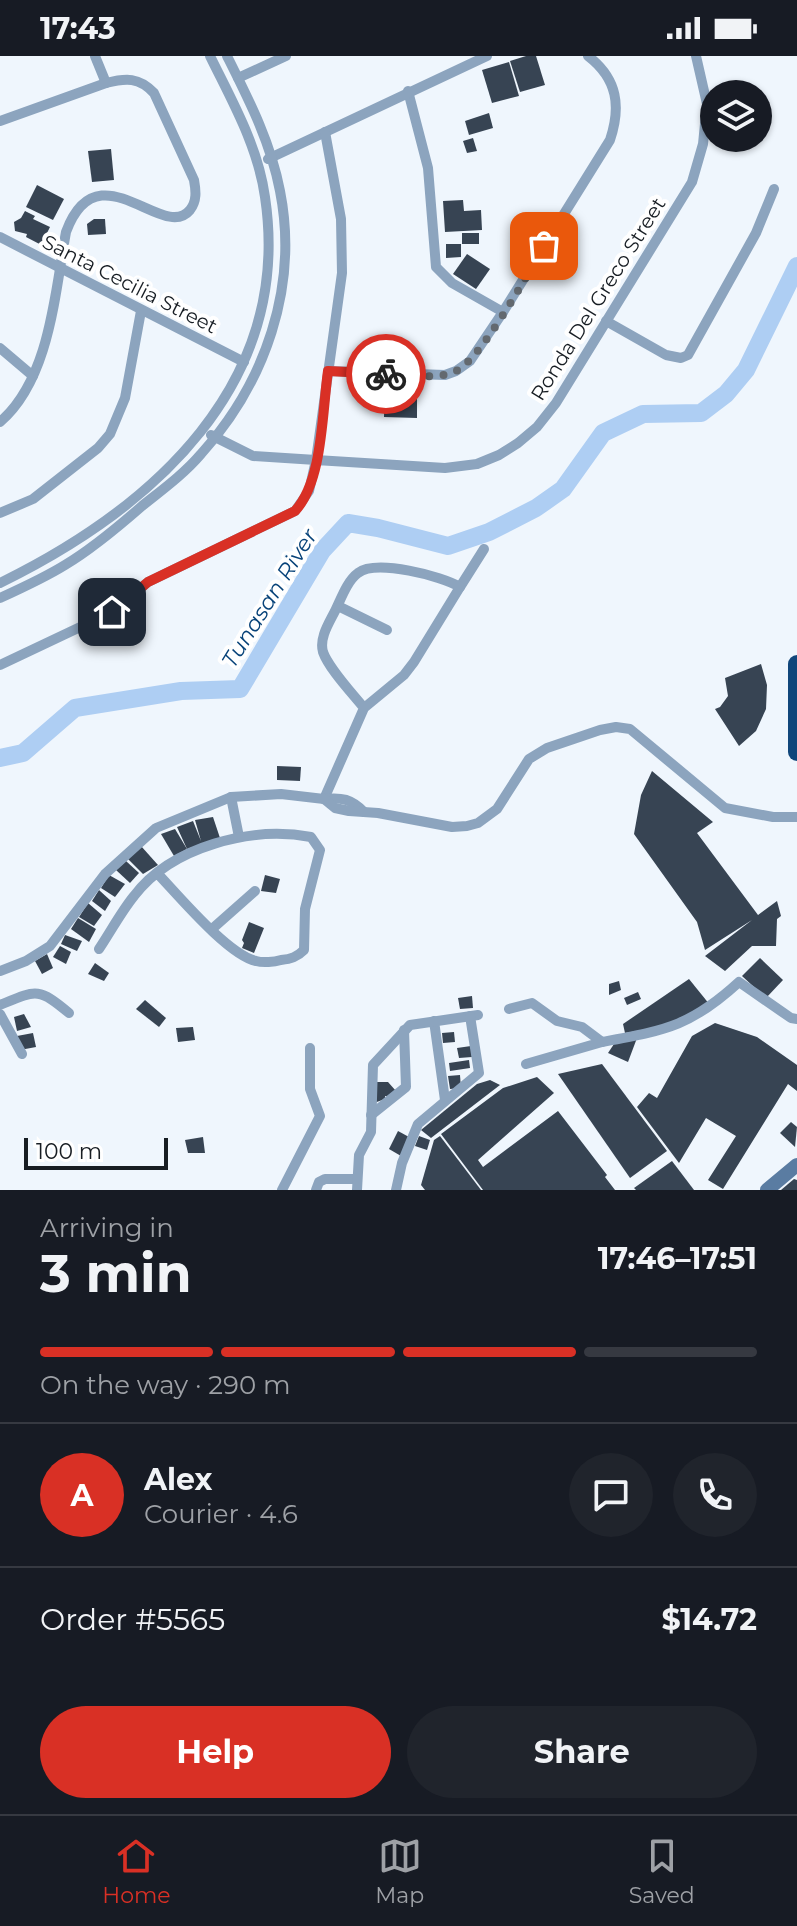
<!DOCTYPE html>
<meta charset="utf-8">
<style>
:root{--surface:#171b24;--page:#20242c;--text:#f1f3f6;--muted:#9ea1a6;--line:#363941;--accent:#d93025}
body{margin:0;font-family:Montserrat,sans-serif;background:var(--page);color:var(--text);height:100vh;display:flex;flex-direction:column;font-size:30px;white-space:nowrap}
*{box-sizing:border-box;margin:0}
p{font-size:26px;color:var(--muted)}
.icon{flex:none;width:44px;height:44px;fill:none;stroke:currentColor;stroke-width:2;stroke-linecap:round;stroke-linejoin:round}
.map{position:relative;height:1134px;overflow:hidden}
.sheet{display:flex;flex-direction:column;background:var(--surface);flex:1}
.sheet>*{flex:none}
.buttons{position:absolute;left:700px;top:24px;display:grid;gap:16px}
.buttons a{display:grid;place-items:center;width:72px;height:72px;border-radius:50%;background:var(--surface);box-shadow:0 2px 6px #0004;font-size:40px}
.scale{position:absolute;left:24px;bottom:20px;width:144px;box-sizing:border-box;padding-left:8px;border:4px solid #171d23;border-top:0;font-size:22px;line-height:28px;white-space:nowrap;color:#171d23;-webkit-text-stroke:6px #fff;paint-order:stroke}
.pin{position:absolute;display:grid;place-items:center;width:68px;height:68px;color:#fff;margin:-34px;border-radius:16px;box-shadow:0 4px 12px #0006}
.courier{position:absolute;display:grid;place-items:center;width:80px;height:80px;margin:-40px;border:6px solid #d93025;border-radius:50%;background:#fff;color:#222;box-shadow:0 2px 10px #0007}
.headline em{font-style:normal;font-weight:700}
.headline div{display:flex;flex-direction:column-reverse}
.headline{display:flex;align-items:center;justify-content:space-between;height:136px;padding:0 40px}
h1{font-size:52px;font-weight:700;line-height:60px}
.bar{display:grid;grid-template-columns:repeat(4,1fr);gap:12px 8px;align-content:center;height:96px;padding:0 40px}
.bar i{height:10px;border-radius:6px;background:var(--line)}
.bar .active{background:var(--accent)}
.bar p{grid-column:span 4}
.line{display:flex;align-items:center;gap:20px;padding:0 40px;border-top:2px solid var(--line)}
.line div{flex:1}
.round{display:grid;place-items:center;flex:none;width:84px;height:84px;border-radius:42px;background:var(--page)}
.button{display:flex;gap:16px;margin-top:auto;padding:16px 40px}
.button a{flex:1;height:92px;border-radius:48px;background:var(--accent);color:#fff;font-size:32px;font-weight:700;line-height:92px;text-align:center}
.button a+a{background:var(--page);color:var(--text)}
.status{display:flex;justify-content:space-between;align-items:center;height:56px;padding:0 40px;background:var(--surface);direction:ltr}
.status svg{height:22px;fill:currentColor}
.menu{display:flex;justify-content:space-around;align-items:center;height:112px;border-top:2px solid var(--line);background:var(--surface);font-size:22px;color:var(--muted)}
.menu a{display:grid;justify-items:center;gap:4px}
.menu .active{color:var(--accent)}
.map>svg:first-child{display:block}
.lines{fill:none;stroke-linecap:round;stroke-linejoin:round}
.river{stroke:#aecef3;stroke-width:18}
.building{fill:#374453}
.minor{stroke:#8ca4be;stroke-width:10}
.secondary{stroke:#5a7ca2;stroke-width:14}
.motorway{stroke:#10467b;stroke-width:18}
.done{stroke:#63696f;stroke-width:8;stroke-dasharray:0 14.4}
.route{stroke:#d93025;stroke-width:10}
.labels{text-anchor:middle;stroke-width:8;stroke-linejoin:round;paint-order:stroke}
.street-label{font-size:20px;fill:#171d23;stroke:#fff}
.water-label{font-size:22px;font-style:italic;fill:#084379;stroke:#fff}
</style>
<div class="status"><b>17:43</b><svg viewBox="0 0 49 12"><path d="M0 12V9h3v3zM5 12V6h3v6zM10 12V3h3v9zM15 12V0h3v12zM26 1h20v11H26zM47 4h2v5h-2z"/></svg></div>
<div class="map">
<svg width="797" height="1134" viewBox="0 0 797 1134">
<rect width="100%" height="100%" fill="#eff6fd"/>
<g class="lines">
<polyline class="river" points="0,702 23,697 75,652 181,635 240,633 322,495 348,467 378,472 448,490 489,476 536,452 563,433 603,377 643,358 701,357 726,338 746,314 797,210"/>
</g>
<g class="building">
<polygon points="526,0 536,0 545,29 520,36 510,5"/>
<polygon points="509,6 519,40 492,47 482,14"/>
<polygon points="489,57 493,72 469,79 465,65"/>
<polygon points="473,82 477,95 467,97 463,85"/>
<polygon points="111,93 114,124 92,126 88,95"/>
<polygon points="37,129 64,143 53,164 26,151"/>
<polygon points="463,144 464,155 481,154 482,174 445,176 443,145"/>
<polygon points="25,155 35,160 33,163 50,171 45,181 53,185 49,193 26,181 27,178 15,175 14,166 21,162"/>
<polygon points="94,163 105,163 106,178 88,179 87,168"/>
<rect x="462" y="177" width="17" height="11"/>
<polygon points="446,188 461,188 461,201 446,202"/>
<polygon points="467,198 490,213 476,233 453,218"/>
<polygon points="385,328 417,328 417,362 384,361"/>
<polygon points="761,608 767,629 766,653 756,675 739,690 715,653 720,651 728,640 725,622"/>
<polygon points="277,710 301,711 300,725 277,724"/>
<polygon points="652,715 713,766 697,777 758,859 777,845 781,860 777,863 776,890 752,890 725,915 705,900 752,864 705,894 697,866 634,778 641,739"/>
<polygon points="213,761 220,782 187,793 177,771 193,765 201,785 195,764"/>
<polygon points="175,773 187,793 174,800 161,778"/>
<polygon points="141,790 158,809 143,818 127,802"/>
<polygon points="126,805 139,817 130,827 116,814"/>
<polygon points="109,819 125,828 115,841 101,832"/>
<polygon points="265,819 280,823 276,837 261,835"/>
<polygon points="99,834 111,845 105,855 92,845"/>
<polygon points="88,847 102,859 94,870 79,861"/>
<polygon points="78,862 96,873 89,886 71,873"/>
<polygon points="249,866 264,872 254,897 242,892 244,887 242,884"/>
<polygon points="65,879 82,885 77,895 61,888"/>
<polygon points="60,890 71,896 66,908 53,901"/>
<polygon points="47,898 53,912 42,918 35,905"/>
<polygon points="760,902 783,924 766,942 742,920"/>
<polygon points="95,907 109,917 104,925 88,918"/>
<polygon points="689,923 710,949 668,970 625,977 623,968"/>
<polygon points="619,925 621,934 609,939 609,928"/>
<polygon points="638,936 641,943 627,949 624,942"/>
<polygon points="472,940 473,952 460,953 458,942"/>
<polygon points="145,944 166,962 159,971 136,953"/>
<polygon points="24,958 31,971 17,975 14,961"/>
<polygon points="715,967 757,981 797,1009 797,1035 788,1028 723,1133 708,1124 736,1080 706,1062 679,1107 637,1051 649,1037 657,1042 692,980"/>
<polygon points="193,971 195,984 178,986 176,972"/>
<polygon points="454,976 455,986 443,987 442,977"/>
<polygon points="33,977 36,991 20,994 17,980"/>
<polygon points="637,982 628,1006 608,997 616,985"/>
<polygon points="471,990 472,1001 459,1002 457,992"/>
<polygon points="469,1004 470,1012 450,1015 449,1007"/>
<polygon points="602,1008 667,1095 630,1122 558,1018"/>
<polygon points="460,1019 461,1032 450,1033 448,1020"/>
<polygon points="537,1021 554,1037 478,1104 483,1111 558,1055 607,1119 605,1121 615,1134 483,1134 441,1078 503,1032"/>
<polygon points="490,1024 500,1029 431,1082 421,1074 477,1028"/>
<polygon points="372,1026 388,1026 396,1035 392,1041 385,1040 385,1043 374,1047"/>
<polygon points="791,1066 797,1071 795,1091 780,1077"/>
<polygon points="398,1075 409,1081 401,1100 389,1093"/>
<polygon points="419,1080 430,1084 427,1094 415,1090"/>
<polygon points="440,1080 481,1134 425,1134 421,1129 434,1084"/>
<polygon points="203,1081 205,1097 188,1097 185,1084"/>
<polygon points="672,1105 694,1134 636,1134 634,1132"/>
<polygon points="794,1123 797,1124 797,1134 781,1134"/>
</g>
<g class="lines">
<g class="minor">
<polyline points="95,0 106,27"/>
<polyline points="238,22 286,0"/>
<polyline points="408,35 428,112 436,211 452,227 503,256"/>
<path d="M0,65L106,27C126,22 139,21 154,37L194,124C196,135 197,145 190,154C163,187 98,90 66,176C55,236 50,323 0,366"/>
<polyline points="268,103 487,0"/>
<polyline points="0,181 244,306"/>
<polyline points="606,265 666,299 681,302 688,299 756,177 774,133"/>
<polyline points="0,292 33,320"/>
<path d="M328,315L445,319L456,315L470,305L503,256L610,84C621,51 618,23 588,0"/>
<polyline points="211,379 253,400 316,404 342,217 341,163 325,76"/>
<polyline points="0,457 33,443 98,392 110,378 125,342 141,255"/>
<path d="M0,527C153,452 293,328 265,141C258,90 232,45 210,0"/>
<polyline points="460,531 484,493"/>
<path d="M0,542C22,532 44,522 65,509C92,493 118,471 142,450C162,434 184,418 201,398C265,327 299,231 280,135C271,87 249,44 227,0"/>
<polyline points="338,550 387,574"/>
<polyline points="0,609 112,556 148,526 295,455 309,435 316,404 445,412 477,408 499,399 518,387 537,371 556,347 692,126 703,88 707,48 696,0"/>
<polyline points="231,741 239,781"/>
<path d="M324,743L364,652L404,619L414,606L460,531C442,520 376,503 358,517C347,525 341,543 335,555C329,567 319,582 323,596C329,613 352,637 364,652"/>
<path d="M324,743C342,741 351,743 364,756"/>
<polyline points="212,873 255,835"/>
<path d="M99,893C111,875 121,856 134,840C172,790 252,770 311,781L320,794L305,853L304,894C297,901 291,903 281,904C274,906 263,907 256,905C228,899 178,839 157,817"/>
<polyline points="0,915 26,905 50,890 105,818 156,772 231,741 281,738 324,743 335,752 349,755 378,757 452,771 467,770 478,767 497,753 529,703 547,692 600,674 616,671 630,673 725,752 773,761 797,761"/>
<path d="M0,949C36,934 38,931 69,957"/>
<polyline points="509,953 532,947 557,965 582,971 602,986 526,1008"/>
<polyline points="0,958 22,998"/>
<polyline points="434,965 445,1044"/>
<path d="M602,986C665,974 690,971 739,926L791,962L797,963"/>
<polyline points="371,1059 406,1031 404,974"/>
<polyline points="282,1134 320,1060 310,1033 310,992"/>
<polyline points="316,1134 319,1126 325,1123 357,1123"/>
<polyline points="357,1134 359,1099 371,1076 373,1009 410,969 478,959"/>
<polyline points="396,1134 402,1107 418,1068 479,1017 470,960"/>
</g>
<polyline class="secondary" points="767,1134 797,1109"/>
<polyline class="motorway" points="797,608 797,696"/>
</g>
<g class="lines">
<path class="done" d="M386,318C407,318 434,324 454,316C480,306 528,217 544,190"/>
<path class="route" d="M112,556L148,526L295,455C323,425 322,356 328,315L386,318"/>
</g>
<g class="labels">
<g class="street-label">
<text transform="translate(130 228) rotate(27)" y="7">Santa Cecilia Street</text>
<text transform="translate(598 243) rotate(-58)" y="7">Ronda Del Greco Street</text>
</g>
<g class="water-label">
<text transform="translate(269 542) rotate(-58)" y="8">Tunasan River</text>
</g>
</g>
</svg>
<div class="buttons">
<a><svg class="icon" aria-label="layers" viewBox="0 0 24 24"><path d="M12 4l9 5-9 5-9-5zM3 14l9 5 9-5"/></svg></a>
</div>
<div class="scale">100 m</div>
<div class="pin" style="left:544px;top:190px;background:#ea580c"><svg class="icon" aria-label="bag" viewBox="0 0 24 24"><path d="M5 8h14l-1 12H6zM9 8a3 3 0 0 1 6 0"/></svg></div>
<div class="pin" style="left:112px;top:556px;background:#1f2937"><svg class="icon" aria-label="home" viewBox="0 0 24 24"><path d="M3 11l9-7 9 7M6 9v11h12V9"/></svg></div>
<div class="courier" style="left:386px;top:318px"><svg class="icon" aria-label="bike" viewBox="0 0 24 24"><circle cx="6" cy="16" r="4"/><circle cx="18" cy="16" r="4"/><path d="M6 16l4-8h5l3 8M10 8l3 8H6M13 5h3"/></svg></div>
</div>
<section class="sheet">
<div class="headline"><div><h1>3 min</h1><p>Arriving in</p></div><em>17:46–17:51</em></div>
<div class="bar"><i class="active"></i><i class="active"></i><i class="active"></i><i></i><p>On the way · 290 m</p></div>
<div class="line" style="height:144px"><b class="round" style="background:var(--accent);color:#fff">A</b><div><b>Alex</b><p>Courier · 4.6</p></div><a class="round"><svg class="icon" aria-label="chat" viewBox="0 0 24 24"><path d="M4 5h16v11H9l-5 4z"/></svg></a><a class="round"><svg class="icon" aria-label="phone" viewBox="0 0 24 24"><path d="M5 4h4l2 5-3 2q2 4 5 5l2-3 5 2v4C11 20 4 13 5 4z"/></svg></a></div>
<div class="line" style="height:104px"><div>Order #5565</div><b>$14.72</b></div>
<div class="button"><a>Help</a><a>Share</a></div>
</section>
<nav class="menu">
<a class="active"><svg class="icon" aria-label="home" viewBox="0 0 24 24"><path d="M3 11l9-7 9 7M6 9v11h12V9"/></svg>Home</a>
<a><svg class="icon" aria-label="map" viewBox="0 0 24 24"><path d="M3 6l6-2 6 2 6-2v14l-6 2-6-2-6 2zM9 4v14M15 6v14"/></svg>Map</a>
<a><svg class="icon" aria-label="saved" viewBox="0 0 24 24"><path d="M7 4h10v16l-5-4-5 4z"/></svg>Saved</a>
</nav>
